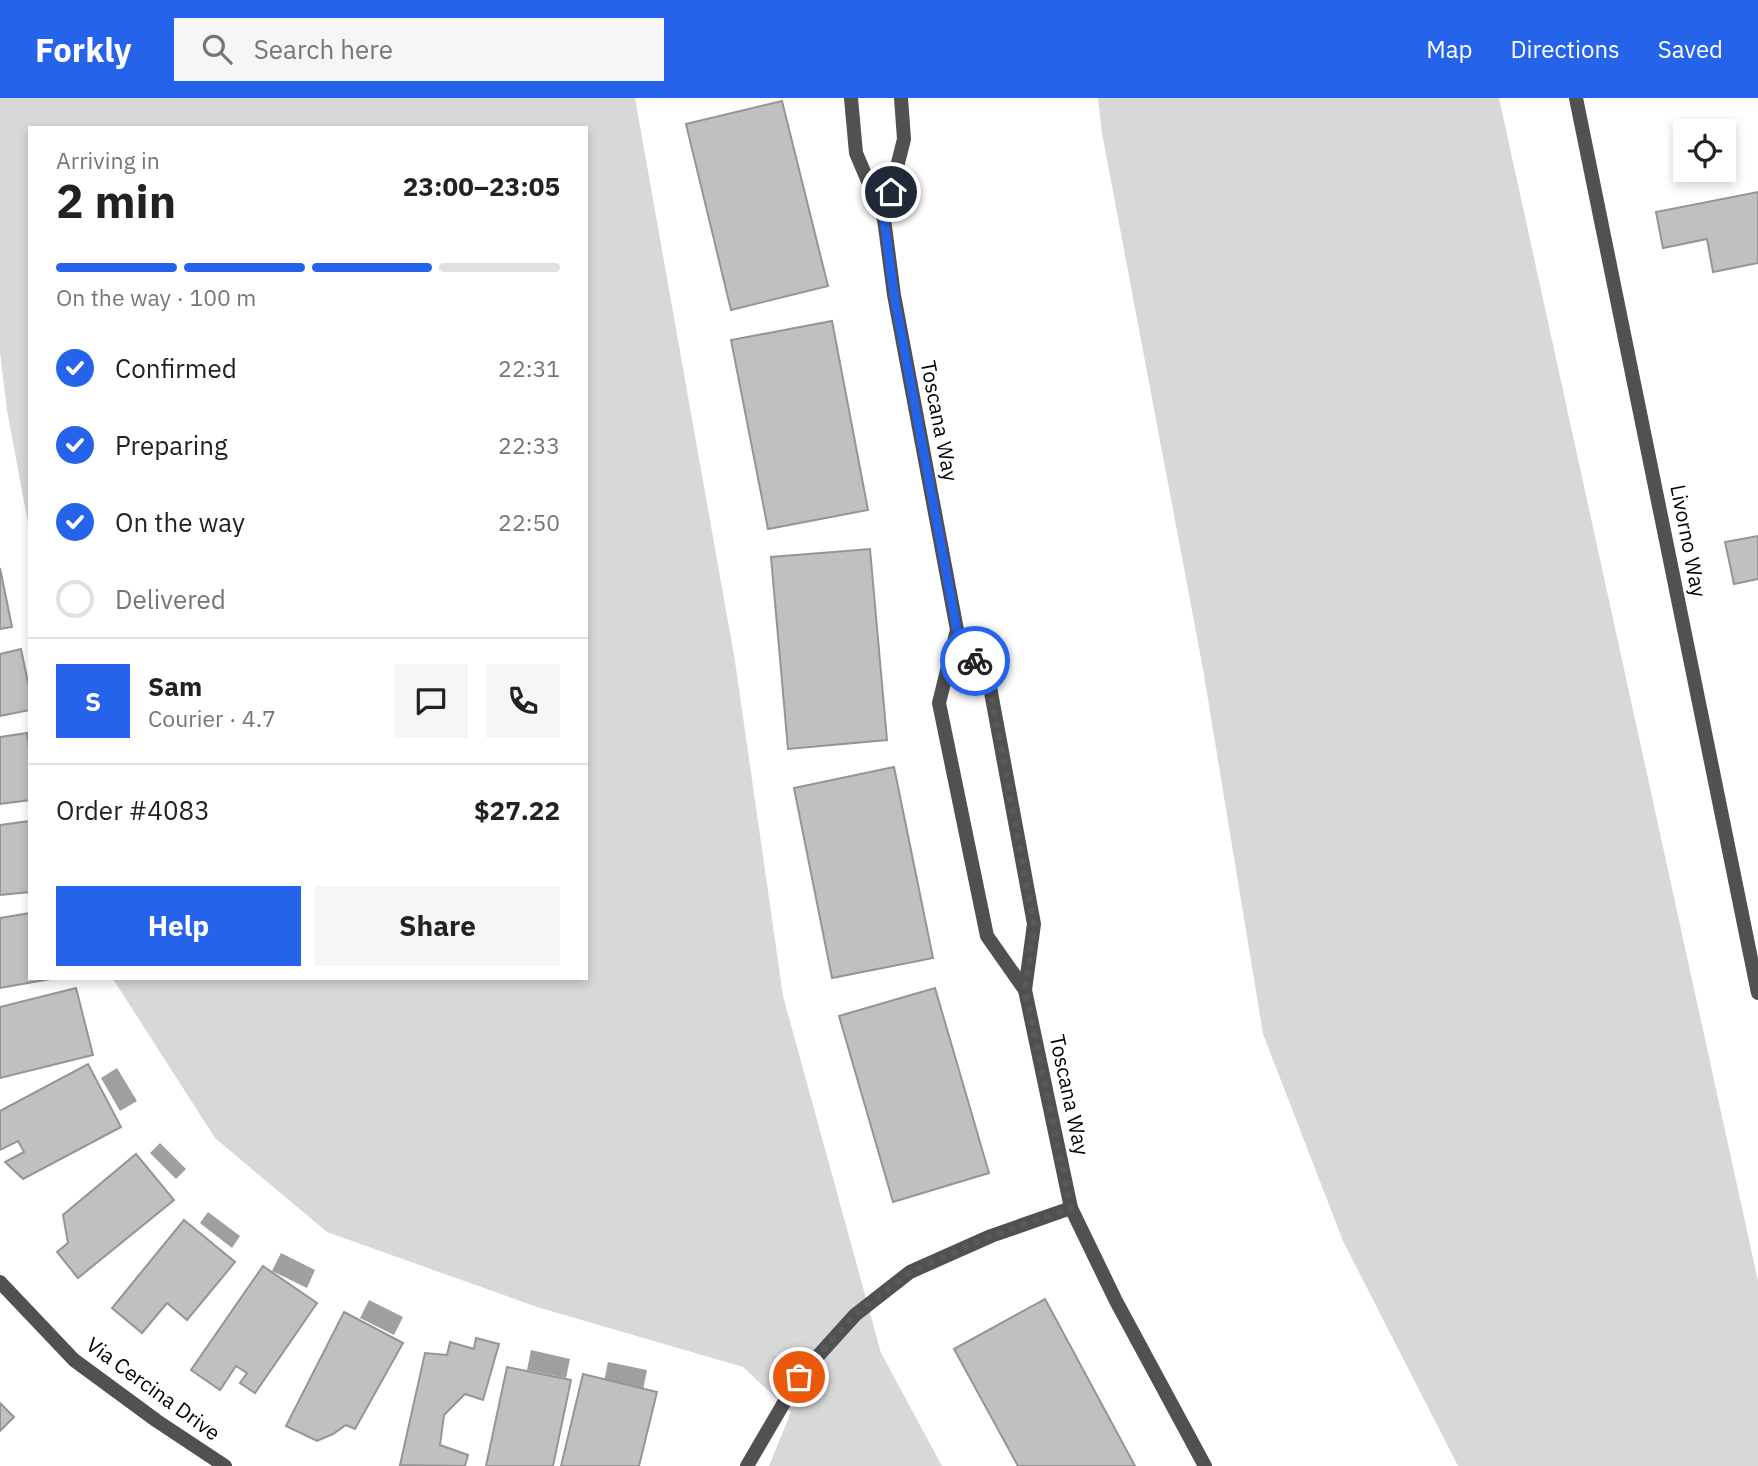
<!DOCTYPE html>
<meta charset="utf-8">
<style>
:root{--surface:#fff;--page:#f6f6f6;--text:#222;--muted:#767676;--line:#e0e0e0;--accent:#2563eb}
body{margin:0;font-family:"IBM Plex Sans",sans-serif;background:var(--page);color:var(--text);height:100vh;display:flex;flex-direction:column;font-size:26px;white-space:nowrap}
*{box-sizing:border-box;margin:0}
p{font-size:23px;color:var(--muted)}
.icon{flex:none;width:38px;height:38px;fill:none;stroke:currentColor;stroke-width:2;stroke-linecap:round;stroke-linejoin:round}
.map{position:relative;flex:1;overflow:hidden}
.drawer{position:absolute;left:28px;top:28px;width:560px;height:854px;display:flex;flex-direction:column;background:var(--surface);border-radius:0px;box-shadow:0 4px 10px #0003}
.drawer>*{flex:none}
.buttons{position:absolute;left:1673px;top:21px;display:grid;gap:14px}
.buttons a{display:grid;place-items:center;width:63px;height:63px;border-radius:0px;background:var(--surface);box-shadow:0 4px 10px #0003;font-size:35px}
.pin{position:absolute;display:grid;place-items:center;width:60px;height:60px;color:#fff;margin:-30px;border:4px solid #fff;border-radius:50%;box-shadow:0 2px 7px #0007}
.courier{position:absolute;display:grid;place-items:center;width:70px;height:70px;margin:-35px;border:5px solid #2563eb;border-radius:50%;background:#fff;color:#222;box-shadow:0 2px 9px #0007}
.headline em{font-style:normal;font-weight:700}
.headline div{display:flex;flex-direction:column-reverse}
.headline{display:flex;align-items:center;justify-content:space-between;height:119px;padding:0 28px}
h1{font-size:46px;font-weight:700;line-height:52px}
.bar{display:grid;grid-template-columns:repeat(4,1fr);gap:10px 7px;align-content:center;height:84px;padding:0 28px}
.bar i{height:9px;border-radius:5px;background:var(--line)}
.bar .selected{background:var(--accent)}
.bar p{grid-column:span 4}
.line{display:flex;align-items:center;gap:18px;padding:0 28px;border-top:2px solid var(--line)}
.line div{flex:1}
.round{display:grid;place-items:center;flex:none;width:74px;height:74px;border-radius:0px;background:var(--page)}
ol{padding:0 28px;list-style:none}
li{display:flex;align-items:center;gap:21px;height:77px}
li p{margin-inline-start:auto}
li .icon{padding:7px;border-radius:50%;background:var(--accent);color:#fff;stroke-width:4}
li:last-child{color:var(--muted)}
li i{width:38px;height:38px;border:4px solid var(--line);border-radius:50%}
.button{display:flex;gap:14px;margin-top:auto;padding:14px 28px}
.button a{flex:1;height:80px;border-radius:0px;background:var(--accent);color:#fff;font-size:28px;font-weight:700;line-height:80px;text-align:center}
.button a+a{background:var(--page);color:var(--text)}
header{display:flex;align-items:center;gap:42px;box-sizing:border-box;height:98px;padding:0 35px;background:var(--accent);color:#fff}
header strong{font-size:33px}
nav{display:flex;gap:38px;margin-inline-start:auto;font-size:24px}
.search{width:490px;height:63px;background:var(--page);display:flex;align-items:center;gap:18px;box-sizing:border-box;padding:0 24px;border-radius:0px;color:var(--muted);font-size:26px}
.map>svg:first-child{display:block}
.green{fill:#d8d8d8}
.water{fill:#9f9f9f}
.building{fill:#c0c0c0;stroke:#959595;stroke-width:2}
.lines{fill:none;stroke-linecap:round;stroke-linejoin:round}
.street{stroke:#515151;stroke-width:14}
.done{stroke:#595959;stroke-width:7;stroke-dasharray:0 12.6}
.route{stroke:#2563eb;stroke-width:9}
.labels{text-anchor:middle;stroke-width:5;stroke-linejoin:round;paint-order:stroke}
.street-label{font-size:21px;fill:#000;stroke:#fff}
</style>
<header>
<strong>Forkly</strong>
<div class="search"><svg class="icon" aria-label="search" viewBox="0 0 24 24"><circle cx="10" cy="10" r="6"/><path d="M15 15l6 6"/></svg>Search here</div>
<nav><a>Map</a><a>Directions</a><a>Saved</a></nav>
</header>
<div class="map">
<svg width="1758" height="1368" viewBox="0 0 1758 1368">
<rect width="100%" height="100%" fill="#fff"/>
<g class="green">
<polygon points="0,0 635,0 735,563 783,898 881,1255 942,1368 769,1368 791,1314 743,1269 537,1209 327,1134 215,1040 113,881 586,880 586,30 30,30 30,436 7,312 0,255"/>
<polygon points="1098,0 1499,0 1758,1183 1758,1368 1458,1368 1343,1143 1263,936 1203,571 1102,35"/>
</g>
<g class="water">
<polygon points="117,970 137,1003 120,1013 101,980"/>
<polygon points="160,1045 186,1071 176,1081 150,1055"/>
<polygon points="208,1114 240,1138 232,1150 200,1125"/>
<polygon points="281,1155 315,1172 307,1190 272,1173"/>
<polygon points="369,1202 403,1219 394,1237 360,1220"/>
<polygon points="531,1252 570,1261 566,1280 527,1272"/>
<polygon points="608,1264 647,1272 643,1292 604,1284"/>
</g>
<g class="building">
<polygon points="782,3 828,188 731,212 686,26"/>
<polygon points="1758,94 1758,165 1713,174 1707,141 1663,150 1656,114"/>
<polygon points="832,223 868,412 768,431 731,242"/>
<polygon points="1758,438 1758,481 1734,486 1725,444"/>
<polygon points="870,451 887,642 788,651 771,459"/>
<polygon points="0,470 12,529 0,531"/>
<polygon points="21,551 30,594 30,612 0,618 0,556"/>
<polygon points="27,635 30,658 30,702 0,706 0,639"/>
<polygon points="894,669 933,860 832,880 794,690"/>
<polygon points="30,723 30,794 0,797 0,727"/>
<polygon points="30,815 30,880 56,880 0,890 0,820"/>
<polygon points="76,890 93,957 0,980 0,909"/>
<polygon points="935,890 989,1075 893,1104 839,918"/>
<polygon points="88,966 121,1029 23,1081 5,1064 24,1054 18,1043 0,1052 0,1013"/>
<polygon points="136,1056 174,1102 78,1180 57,1154 68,1145 63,1117"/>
<polygon points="184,1122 235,1164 187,1222 167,1205 142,1235 112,1210"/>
<polygon points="263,1168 317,1205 255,1295 240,1285 247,1275 236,1268 220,1292 191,1272"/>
<polygon points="1045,1201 1135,1368 1018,1368 954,1251"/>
<polygon points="344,1214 403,1245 355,1331 346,1327 333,1336 317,1343 286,1328"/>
<polygon points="476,1240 499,1246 483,1302 465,1296 444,1317 440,1347 468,1357 465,1368 400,1367 425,1255 447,1257 450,1244 474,1251"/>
<polygon points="507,1269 571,1282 553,1368 486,1368"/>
<polygon points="583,1276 657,1294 639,1368 561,1368"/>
<polygon points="0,1305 14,1319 0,1333"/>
</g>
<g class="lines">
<g class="street">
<polyline points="851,0 856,55 884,121 894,197 957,532 990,589 1034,826 1025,892 1071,1110 1116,1203 1205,1368"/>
<polyline points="1576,0 1758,895"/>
<polyline points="884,121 904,41 901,0"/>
<polyline points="957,532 939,605 987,838 1025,892"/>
<polyline points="0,1184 74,1262 157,1323 225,1368"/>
<polyline points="747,1368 799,1279 855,1217 910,1174 991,1138 1071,1110"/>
</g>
</g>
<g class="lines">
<polyline class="done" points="799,1279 855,1216 910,1174 991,1138 1071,1110 1025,892 1034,826 990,589 975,563"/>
<polyline class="route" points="891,94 884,121 894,197 957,532 975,563"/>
</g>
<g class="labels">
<g class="street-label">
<text transform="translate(939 323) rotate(79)" y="7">Toscana Way</text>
<text transform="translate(1688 443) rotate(79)" y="7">Livorno Way</text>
<text transform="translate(1069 997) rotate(78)" y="7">Toscana Way</text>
<text transform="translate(153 1291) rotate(36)" y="7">Via Cercina Drive</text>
</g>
</g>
</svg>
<div class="buttons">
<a><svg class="icon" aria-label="locate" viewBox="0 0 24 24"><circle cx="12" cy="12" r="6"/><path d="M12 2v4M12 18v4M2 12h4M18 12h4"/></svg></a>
</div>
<div class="pin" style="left:799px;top:1279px;background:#ea580c"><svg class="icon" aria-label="bag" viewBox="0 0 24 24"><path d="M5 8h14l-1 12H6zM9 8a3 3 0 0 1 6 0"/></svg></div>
<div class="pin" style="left:891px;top:94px;background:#1f2937"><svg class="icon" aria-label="home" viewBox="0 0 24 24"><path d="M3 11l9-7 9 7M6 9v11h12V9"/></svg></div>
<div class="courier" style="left:975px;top:563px"><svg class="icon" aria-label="bike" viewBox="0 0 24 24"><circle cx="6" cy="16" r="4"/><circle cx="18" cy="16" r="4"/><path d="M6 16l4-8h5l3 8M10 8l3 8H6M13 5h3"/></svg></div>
<section class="drawer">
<div class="headline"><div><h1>2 min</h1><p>Arriving in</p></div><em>23:00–23:05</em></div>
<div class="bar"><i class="selected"></i><i class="selected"></i><i class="selected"></i><i></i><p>On the way · 100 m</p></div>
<ol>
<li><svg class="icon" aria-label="check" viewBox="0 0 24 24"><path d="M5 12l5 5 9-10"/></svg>Confirmed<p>22:31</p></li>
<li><svg class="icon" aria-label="check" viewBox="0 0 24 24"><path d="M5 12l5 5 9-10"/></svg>Preparing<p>22:33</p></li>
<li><svg class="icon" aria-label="check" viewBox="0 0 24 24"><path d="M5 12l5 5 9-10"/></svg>On the way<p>22:50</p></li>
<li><i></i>Delivered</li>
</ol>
<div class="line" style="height:126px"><b class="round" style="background:var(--accent);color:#fff">S</b><div><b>Sam</b><p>Courier · 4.7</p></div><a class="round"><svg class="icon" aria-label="chat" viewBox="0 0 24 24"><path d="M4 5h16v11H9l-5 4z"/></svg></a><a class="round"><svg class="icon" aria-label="phone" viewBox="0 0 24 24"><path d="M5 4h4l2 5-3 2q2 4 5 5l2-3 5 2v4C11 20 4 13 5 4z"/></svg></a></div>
<div class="line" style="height:91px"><div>Order #4083</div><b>$27.22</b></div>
<div class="button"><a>Help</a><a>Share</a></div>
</section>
</div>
